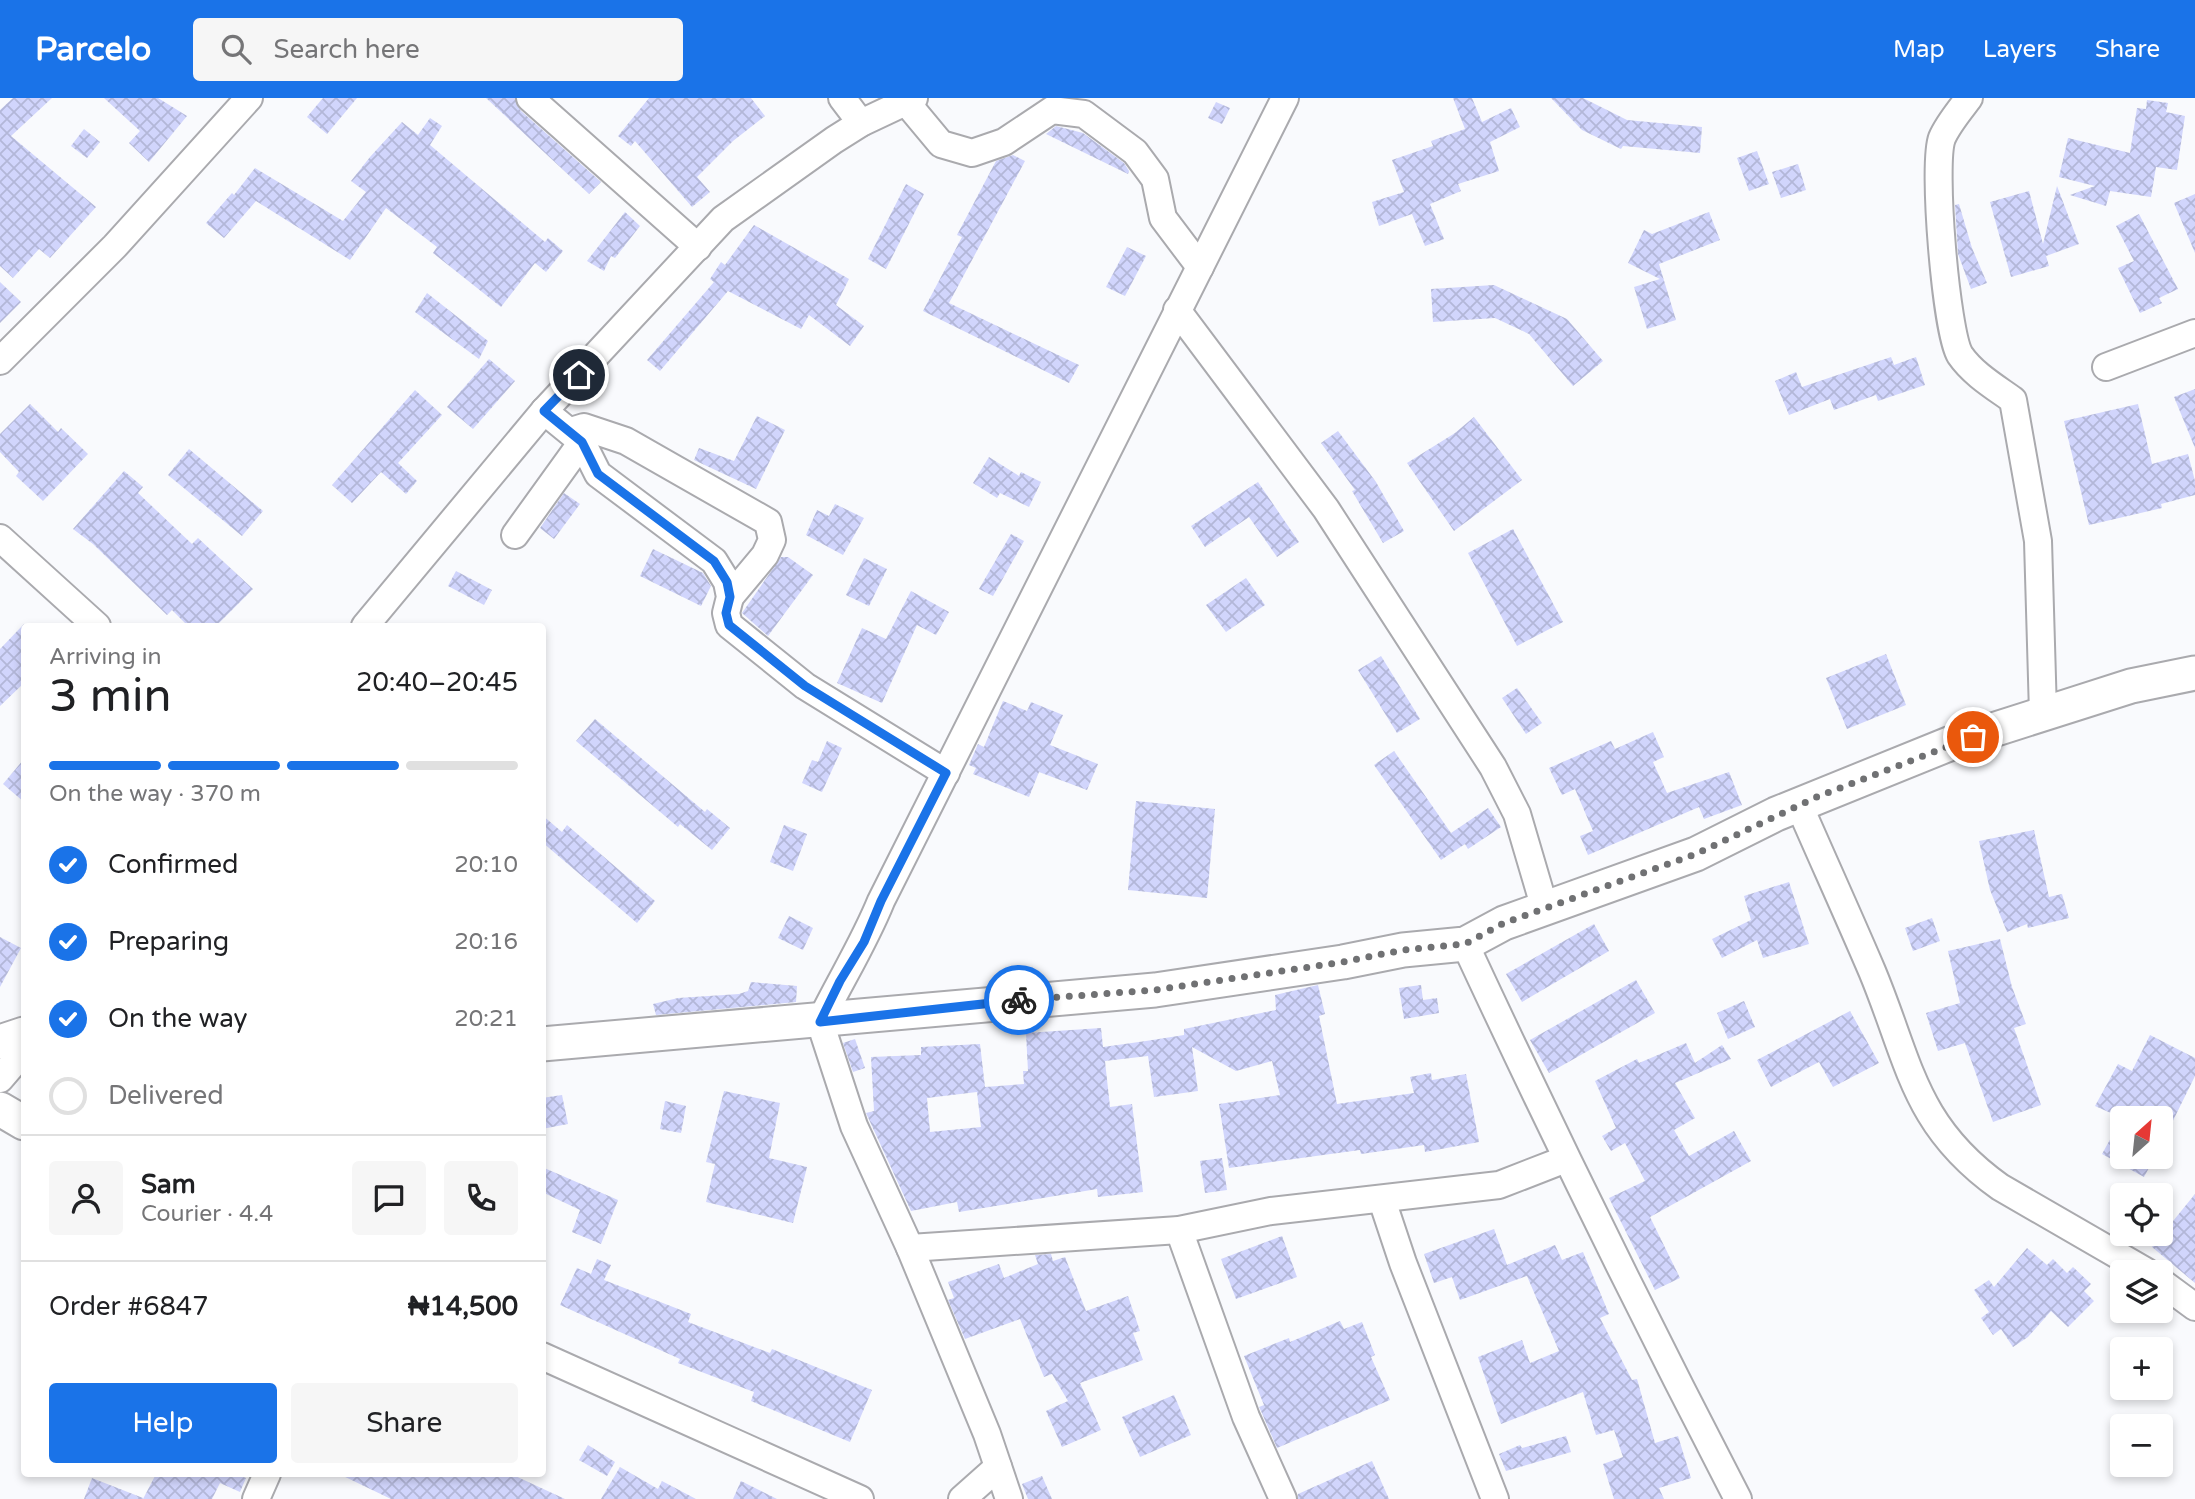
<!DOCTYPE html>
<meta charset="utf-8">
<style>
:root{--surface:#fff;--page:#f6f6f6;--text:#202124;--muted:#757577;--line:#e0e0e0;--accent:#1a73e8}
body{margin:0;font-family:"Varela Round",sans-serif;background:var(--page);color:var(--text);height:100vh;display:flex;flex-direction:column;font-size:26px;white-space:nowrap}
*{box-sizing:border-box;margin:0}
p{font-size:23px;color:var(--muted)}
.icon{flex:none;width:38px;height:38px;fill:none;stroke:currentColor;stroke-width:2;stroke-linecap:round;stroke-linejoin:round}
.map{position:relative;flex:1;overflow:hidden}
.drawer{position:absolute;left:21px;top:525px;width:525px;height:854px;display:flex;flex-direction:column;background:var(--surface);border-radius:7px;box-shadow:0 4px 10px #0003}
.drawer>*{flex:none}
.needle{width:46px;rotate:27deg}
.controls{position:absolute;left:2110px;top:1008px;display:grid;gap:14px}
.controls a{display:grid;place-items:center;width:63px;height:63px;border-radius:7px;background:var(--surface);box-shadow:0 4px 10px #0003;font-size:35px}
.pin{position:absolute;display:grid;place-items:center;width:60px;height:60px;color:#fff;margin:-30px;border:4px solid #fff;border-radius:50%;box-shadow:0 2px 7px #0007}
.courier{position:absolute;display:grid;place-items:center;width:70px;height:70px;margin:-35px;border:5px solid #1a73e8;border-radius:50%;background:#fff;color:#222;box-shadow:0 2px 9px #0007}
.head em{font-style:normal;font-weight:600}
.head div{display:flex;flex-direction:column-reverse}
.head{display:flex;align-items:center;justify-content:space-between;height:119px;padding:0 28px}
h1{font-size:46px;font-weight:600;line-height:52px}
.bar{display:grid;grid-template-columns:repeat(4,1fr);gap:10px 7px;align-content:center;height:84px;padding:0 28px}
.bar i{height:9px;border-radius:5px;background:var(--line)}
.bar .on{background:var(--accent)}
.bar p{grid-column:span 4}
.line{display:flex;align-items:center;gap:18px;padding:0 28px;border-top:2px solid var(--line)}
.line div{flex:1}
.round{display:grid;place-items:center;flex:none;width:74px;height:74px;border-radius:7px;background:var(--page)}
ol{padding:0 28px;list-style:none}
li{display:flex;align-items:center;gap:21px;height:77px}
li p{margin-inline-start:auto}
li .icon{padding:7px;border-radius:50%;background:var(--accent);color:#fff;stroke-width:4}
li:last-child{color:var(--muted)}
li i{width:38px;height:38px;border:4px solid var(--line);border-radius:50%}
.action{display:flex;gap:14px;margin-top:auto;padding:14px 28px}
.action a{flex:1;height:80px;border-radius:7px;background:var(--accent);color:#fff;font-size:28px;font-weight:600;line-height:80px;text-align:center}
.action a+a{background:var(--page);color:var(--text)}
header{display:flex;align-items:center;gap:42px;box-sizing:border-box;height:98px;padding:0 35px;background:var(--accent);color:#fff}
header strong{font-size:33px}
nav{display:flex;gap:38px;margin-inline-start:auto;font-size:24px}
.search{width:490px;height:63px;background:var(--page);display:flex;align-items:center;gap:18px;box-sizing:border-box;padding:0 24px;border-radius:7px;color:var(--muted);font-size:26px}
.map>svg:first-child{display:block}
.building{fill:url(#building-cross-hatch);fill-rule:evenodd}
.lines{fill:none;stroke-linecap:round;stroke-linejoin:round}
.minor-casing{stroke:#aaaaae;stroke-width:30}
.major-casing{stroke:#aaaaae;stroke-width:37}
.minor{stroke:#fff;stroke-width:26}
.major{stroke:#fff;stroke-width:33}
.done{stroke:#707173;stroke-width:7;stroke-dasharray:0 12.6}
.route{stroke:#1a73e8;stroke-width:9}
</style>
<header>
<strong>Parcelo</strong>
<div class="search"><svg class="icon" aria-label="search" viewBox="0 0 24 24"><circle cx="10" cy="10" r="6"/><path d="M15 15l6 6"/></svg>Search here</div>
<nav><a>Map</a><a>Layers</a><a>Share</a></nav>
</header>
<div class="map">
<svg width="2195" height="1401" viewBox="0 0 2195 1401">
<defs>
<pattern id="building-cross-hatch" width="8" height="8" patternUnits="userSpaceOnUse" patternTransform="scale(1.75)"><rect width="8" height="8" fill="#d1d5fc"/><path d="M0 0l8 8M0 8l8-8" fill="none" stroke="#b3b7d8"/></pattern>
</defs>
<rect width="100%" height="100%" fill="#f9fafd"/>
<g class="building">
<polygon points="13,0 52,0 11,38 96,109 50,160 39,151 13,180 0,168 0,12"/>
<polygon points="104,0 158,0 187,18 149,64 129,45 140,33"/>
<polygon points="323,0 357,0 327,36 307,19"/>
<polygon points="486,0 515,0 520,12 601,84 589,96"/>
<polygon points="649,0 751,0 765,18 733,43 697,79 710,94 692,109 635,43 631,48 618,38"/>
<polygon points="1453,0 1472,0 1482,24 1511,10 1520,29 1490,44 1499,73 1458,86 1461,93 1430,106 1444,141 1425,148 1412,116 1379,128 1372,104 1404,94 1392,62 1433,48 1431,43 1465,31"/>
<polygon points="1551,0 1583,0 1627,22 1702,29 1700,55 1623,48 1621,51 1582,32"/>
<polygon points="2147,2 2168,5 2166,14 2185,18 2177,72 2156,69 2151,99 2110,93 2106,108 2070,97 2095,88 2059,79 2068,40 2130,55 2137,10 2146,11"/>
<polygon points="1216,4 1230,10 1222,26 1208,20"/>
<polygon points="430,20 442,28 430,47 545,144 548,140 563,153 546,174 535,165 501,209 433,155 437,149 386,110 350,162 256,103 224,140 206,125 232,95 234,97 255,70 343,123 366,94 351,83 370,59 402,24 418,37"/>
<polygon points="1056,28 1083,35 1124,65 1129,73 1128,76 1046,36"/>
<polygon points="84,31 100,44 87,60 71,48"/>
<polygon points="1757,53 1769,86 1749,93 1737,60"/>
<polygon points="1013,57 1025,63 949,205 1079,267 1069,285 923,213 962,139 957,137 996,63"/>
<polygon points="1798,66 1806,92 1781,100 1772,74"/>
<polygon points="906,86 924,96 886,171 868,161"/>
<polygon points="2057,88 2079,146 2046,158 2049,168 2011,179 1990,104 2029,93 2043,146"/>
<polygon points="2195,96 2195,155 2174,105"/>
<polygon points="1959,106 1972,150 1987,185 1971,191 1958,156 1955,107"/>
<polygon points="625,114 640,128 615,160 611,158 604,173 587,163"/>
<polygon points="1709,114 1720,142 1659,166 1676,222 1647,231 1634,189 1660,181 1628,165 1644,132 1652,136"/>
<polygon points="2139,116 2178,191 2159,200 2162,205 2140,215 2118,170 2134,163 2116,128"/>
<polygon points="754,127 849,181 836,207 864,228 850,248 809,217 801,231 728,193 660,273 647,262 714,184 710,181 721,164 725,167"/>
<polygon points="1127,149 1146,158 1125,198 1106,189"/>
<polygon points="0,184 21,204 0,225"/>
<polygon points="1494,187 1567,221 1603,263 1573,288 1529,236 1495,220 1433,224 1431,191"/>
<polygon points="427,195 488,243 479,261 415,214"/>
<polygon points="1891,259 1894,267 1916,259 1925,287 1878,303 1876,297 1834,312 1830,301 1789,317 1775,283 1796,274 1802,289"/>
<polygon points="489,261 515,283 473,331 447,309"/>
<polygon points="2195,291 2195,350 2174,299"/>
<polygon points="415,292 442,317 398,365 417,383 406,396 381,374 352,405 332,387"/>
<polygon points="30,306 58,334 61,330 88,356 43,403 16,378 19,374 0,354 0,336"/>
<polygon points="2138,306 2152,366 2188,356 2195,383 2195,397 2161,406 2162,410 2089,427 2064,323"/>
<polygon points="757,318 785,332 756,391 694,362 699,350 734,363"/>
<polygon points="1474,319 1522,382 1454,433 1407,365 1455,335"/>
<polygon points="1338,333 1376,384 1404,433 1383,445 1352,393 1355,392 1321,345"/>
<polygon points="189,351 263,413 242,438 168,377"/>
<polygon points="989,359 1019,378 1021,374 1041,384 1029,409 1000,395 997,400 973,385"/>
<polygon points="124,373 143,389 138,395 192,446 198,440 253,491 216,528 188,528 172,512 167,517 93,446 73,431"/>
<polygon points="1258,384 1299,444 1277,459 1249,419 1205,449 1191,428"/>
<polygon points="564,395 580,406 554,441 540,430"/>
<polygon points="835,406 864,420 843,457 806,437 817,412 829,418"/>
<polygon points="1513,431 1563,524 1517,548 1468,455"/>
<polygon points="1011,436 1024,443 993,498 979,491"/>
<polygon points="653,451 703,475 711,488 701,508 640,478"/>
<polygon points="781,459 788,459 813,477 768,538 742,515"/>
<polygon points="864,460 887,471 869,508 846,497"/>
<polygon points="456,473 492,492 484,507 448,488"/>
<polygon points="1246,480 1265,507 1226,534 1206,507"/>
<polygon points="911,493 949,514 936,537 917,527 882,605 837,585 862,530 886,541"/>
<polygon points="24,526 24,585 0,608 0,551"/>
<polygon points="1886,556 1906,607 1847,631 1826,580"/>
<polygon points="1381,558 1420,621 1397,635 1358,572"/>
<polygon points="1517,590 1542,625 1526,636 1502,600"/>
<polygon points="1003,603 1027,613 1031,604 1063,617 1050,647 1098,666 1087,692 1039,674 1029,699 973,676 976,670 969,667 978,646 984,649"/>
<polygon points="595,621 705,714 707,711 730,730 712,752 680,726 678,729 576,643"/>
<polygon points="1653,634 1664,659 1653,664 1667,695 1729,674 1742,707 1704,721 1699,709 1588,757 1580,738 1593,733 1575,691 1562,697 1549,670 1611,643 1615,651"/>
<polygon points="827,643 842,650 822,694 802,685 812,662 818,664"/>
<polygon points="1394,653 1451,735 1488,710 1501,729 1468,751 1465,746 1441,762 1374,667"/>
<polygon points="24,661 24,704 3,686"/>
<polygon points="1136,703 1215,711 1207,800 1128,792"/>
<polygon points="542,717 562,734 567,727 655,803 637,825 542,744"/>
<polygon points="784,727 807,736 793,773 770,764"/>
<polygon points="2034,732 2049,799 2062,796 2069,820 2028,830 2027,826 2007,834 1990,792 1979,743"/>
<polygon points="1789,784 1809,846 1763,860 1757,842 1722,860 1712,841 1751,822 1744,798"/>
<polygon points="789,818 813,830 803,852 778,840"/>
<polygon points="1932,820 1940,843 1913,853 1905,830"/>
<polygon points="1594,826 1609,853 1522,904 1506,876"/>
<polygon points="0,839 21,850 0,889"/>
<polygon points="2000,841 2012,889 2026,926 2014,930 2041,1007 1993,1024 1965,945 1938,953 1926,915 1960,905 1948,853"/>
<polygon points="1636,882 1655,915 1549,975 1530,942"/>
<polygon points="751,884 797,888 796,904 656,917 653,906 678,900 739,896 748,893"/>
<path d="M1318,887L1325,916L1319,918L1337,1006L1414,995L1410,979L1431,975L1432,982L1466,976L1479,1044L1425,1054L1424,1047L1361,1056L1360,1052L1229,1070L1219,1006L1280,997L1272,963L1236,973L1192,949L1198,993L1154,999L1148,958L1105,963L1110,1009L1132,1006L1143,1094L1098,1099L1097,1091L959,1114L957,1104L911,1113L866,1015L874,1013L871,959L921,957V949L980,946L985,989L1024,986L1023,973H1028L1026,935L1101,930L1103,949L1146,943L1184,937V931L1276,912L1275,897ZM977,994L981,1029L930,1034L927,1000Z"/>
<polygon points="1421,887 1423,902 1437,900 1439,915 1404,921 1399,890"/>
<polygon points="1744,903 1755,929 1728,941 1717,915"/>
<polygon points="1850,913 1879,965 1833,989 1819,964 1771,989 1757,962"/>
<polygon points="2150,937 2195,960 2195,978 2161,1047 2161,1020 2123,1020 2123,1059 2155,1059 2144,1079 2102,1056 2122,1020 2095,1008 2118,966 2132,973"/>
<polygon points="855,941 865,970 853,974 843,945"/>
<polygon points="1686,945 1695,965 1722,947 1731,961 1675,985 1695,1020 1674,1032 1689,1058 1734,1033 1751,1063 1650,1119 1680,1180 1655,1192 1609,1100 1645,1083 1625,1045 1611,1053 1602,1038 1616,1030 1595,983 1637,961 1639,965"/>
<polygon points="724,993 780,1005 769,1060 807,1069 793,1125 706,1104 715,1066 706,1064"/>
<polygon points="562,997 568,1026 542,1031 542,1000"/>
<polygon points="665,1003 686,1008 681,1035 660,1031"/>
<polygon points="1222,1060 1227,1092 1205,1095 1200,1063"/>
<polygon points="542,1069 618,1102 601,1146 572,1134 580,1112 542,1094"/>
<polygon points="2195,1096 2195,1185 2152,1149"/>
<polygon points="1494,1131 1507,1167 1555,1147 1562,1162 1583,1154 1609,1216 1600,1220 1632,1282 1637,1281 1655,1345 1678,1338 1691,1380 1659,1390 1664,1401 1614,1401 1603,1366 1623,1359 1614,1332 1596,1337 1583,1294 1501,1326 1478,1259 1522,1242 1530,1265 1559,1253 1527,1178 1460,1202 1452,1179 1434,1185 1424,1156"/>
<polygon points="1282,1138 1297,1179 1236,1201 1221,1161"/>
<polygon points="2027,1150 2047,1167 2053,1161 2067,1175 2073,1169 2091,1186 2084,1193 2094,1203 2068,1229 2051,1213 2028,1239 2013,1249 2001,1231 1993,1237 1981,1220 1989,1214 1974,1192 1989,1182 1994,1189"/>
<polygon points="1051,1156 1053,1163 1065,1159 1086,1213 1128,1198 1140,1233 1133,1235 1143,1262 1080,1285 1101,1332 1062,1349 1046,1313 1068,1303 1052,1276 1044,1279 1020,1221 965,1241 948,1202 954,1200 948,1184 999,1166 1004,1180 1038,1166 1035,1157"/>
<polygon points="597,1161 611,1167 604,1182 691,1216 688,1224 770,1255 772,1251 872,1292 850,1344 751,1303 754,1294 678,1265 680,1261 560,1207 577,1170 591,1176"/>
<polygon points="1340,1223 1344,1231 1362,1224 1375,1257 1371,1259 1390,1302 1277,1350 1261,1313 1259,1309 1264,1307 1244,1258 1289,1240 1290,1244"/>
<polygon points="1174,1297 1191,1337 1140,1359 1122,1319"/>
<polygon points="1566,1338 1571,1354 1506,1373 1499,1356 1520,1347 1522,1350"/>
<polygon points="588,1347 615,1364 607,1378 579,1362"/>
<polygon points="1372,1363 1389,1401 1298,1401 1298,1396"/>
<polygon points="620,1369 658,1391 662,1383 696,1401 601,1401"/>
<polygon points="156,1376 235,1376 246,1380 240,1394 220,1385 212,1401 143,1401"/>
<polygon points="339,1376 511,1376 565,1401 391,1401"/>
<polygon points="1042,1378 1052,1401 1028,1401 1022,1386"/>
<polygon points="92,1380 143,1400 143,1401 84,1401"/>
<polygon points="741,1383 777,1401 733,1401"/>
</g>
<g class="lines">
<defs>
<g id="minor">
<polyline points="530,0 698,149"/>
<polyline points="842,0 861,25"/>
<path d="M1969,0C1960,12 1948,26 1942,40C1932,66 1946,234 1960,257C1973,276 1995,289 2013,302L2038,443L2043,615"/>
<polyline points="906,4 941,46 972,55 1004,44 1052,12 1084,16 1135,54 1155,81 1163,120 1200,169"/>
<polyline points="1177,212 1326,411 1493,669 1517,716 1545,811"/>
<polyline points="0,263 115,148 249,0"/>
<polyline points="2106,269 2195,235"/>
<polyline points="544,313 582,344 598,376 714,463 727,484 730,499 726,515 729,527 805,588 946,675"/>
<polyline points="571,333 584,329 626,343 768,424 772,442 765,457 730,499"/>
<polyline points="515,437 582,344"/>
<polyline points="0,440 97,528"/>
<polyline points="365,528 544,313 723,121 834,42 861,25 914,0"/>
<path d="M1799,707C1823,762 1848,817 1872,873C1910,964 1913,1027 2000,1089L2147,1174"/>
<path d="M1465,846C1552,1033 1643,1218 1738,1401"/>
<polyline points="0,981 24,953"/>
<polyline points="1382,1102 1403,1165 1495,1401"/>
<polyline points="1179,1132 1246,1319 1283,1401"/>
<polyline points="910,1150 1179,1132 1271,1113 1499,1087 1566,1061"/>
<polyline points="2161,1184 2195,1209"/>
<polyline points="542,1258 860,1401"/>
<polyline points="256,1401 267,1376"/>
<polyline points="962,1401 998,1369"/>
<path d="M1009,1401L987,1336L910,1150L854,1028L820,924C840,883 864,845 881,803L1285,0"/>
</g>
<g id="major">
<polyline points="0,944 24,936"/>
<polyline points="542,946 1155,892 1343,864 1403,852 1465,846 1504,825 1696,756 1776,716 1949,646 2131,588 2195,575"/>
<polyline points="0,1011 24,1025"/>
</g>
</defs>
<use href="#minor" class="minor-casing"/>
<use href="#major" class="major-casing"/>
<use href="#minor" class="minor"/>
<use href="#major" class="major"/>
</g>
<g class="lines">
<polyline class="done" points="1019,902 1155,892 1343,864 1403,852 1465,846 1504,825 1696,756 1819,698 1973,639"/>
<polyline class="route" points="579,277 544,313 582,344 598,376 714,463 727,484 730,499 726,515 729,527 805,588 946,675 881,803 864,844 840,883 820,924 1019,902"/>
</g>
</svg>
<div class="controls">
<a><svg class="needle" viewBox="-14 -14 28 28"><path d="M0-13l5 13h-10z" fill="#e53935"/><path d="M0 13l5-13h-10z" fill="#757577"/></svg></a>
<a><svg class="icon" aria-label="locate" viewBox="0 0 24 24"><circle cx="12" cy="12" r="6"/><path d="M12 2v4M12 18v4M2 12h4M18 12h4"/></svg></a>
<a><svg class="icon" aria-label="layers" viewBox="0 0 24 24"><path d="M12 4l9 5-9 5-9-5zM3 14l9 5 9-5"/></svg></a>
<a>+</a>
<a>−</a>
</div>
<div class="pin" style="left:1973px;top:639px;background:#ea580c"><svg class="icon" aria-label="bag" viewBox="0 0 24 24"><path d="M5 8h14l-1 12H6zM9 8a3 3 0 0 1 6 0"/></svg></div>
<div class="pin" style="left:579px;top:277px;background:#1f2937"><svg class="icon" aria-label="home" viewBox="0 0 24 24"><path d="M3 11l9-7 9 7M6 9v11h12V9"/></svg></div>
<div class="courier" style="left:1019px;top:902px"><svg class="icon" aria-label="bike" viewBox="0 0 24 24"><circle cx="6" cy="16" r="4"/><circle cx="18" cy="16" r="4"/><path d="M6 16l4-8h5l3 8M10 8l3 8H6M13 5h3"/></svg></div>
<section class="drawer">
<div class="head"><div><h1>3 min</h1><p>Arriving in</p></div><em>20:40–20:45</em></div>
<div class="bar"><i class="on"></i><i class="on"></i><i class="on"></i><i></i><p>On the way · 370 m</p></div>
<ol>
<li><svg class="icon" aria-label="check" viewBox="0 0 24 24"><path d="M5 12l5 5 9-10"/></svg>Confirmed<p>20:10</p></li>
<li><svg class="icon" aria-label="check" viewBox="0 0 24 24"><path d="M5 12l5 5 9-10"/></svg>Preparing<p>20:16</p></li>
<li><svg class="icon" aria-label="check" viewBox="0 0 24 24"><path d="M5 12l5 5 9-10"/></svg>On the way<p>20:21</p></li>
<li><i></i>Delivered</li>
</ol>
<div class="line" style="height:126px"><a class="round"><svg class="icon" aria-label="person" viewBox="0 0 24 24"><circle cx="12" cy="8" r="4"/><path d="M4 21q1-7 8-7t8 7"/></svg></a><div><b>Sam</b><p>Courier · 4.4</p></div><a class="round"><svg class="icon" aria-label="chat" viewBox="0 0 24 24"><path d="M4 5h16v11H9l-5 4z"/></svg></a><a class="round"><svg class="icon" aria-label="phone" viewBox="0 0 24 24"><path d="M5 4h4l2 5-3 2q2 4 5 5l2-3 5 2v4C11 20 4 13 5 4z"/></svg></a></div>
<div class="line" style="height:91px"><div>Order #6847</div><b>₦14,500</b></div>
<div class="action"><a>Help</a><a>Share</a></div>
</section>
</div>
